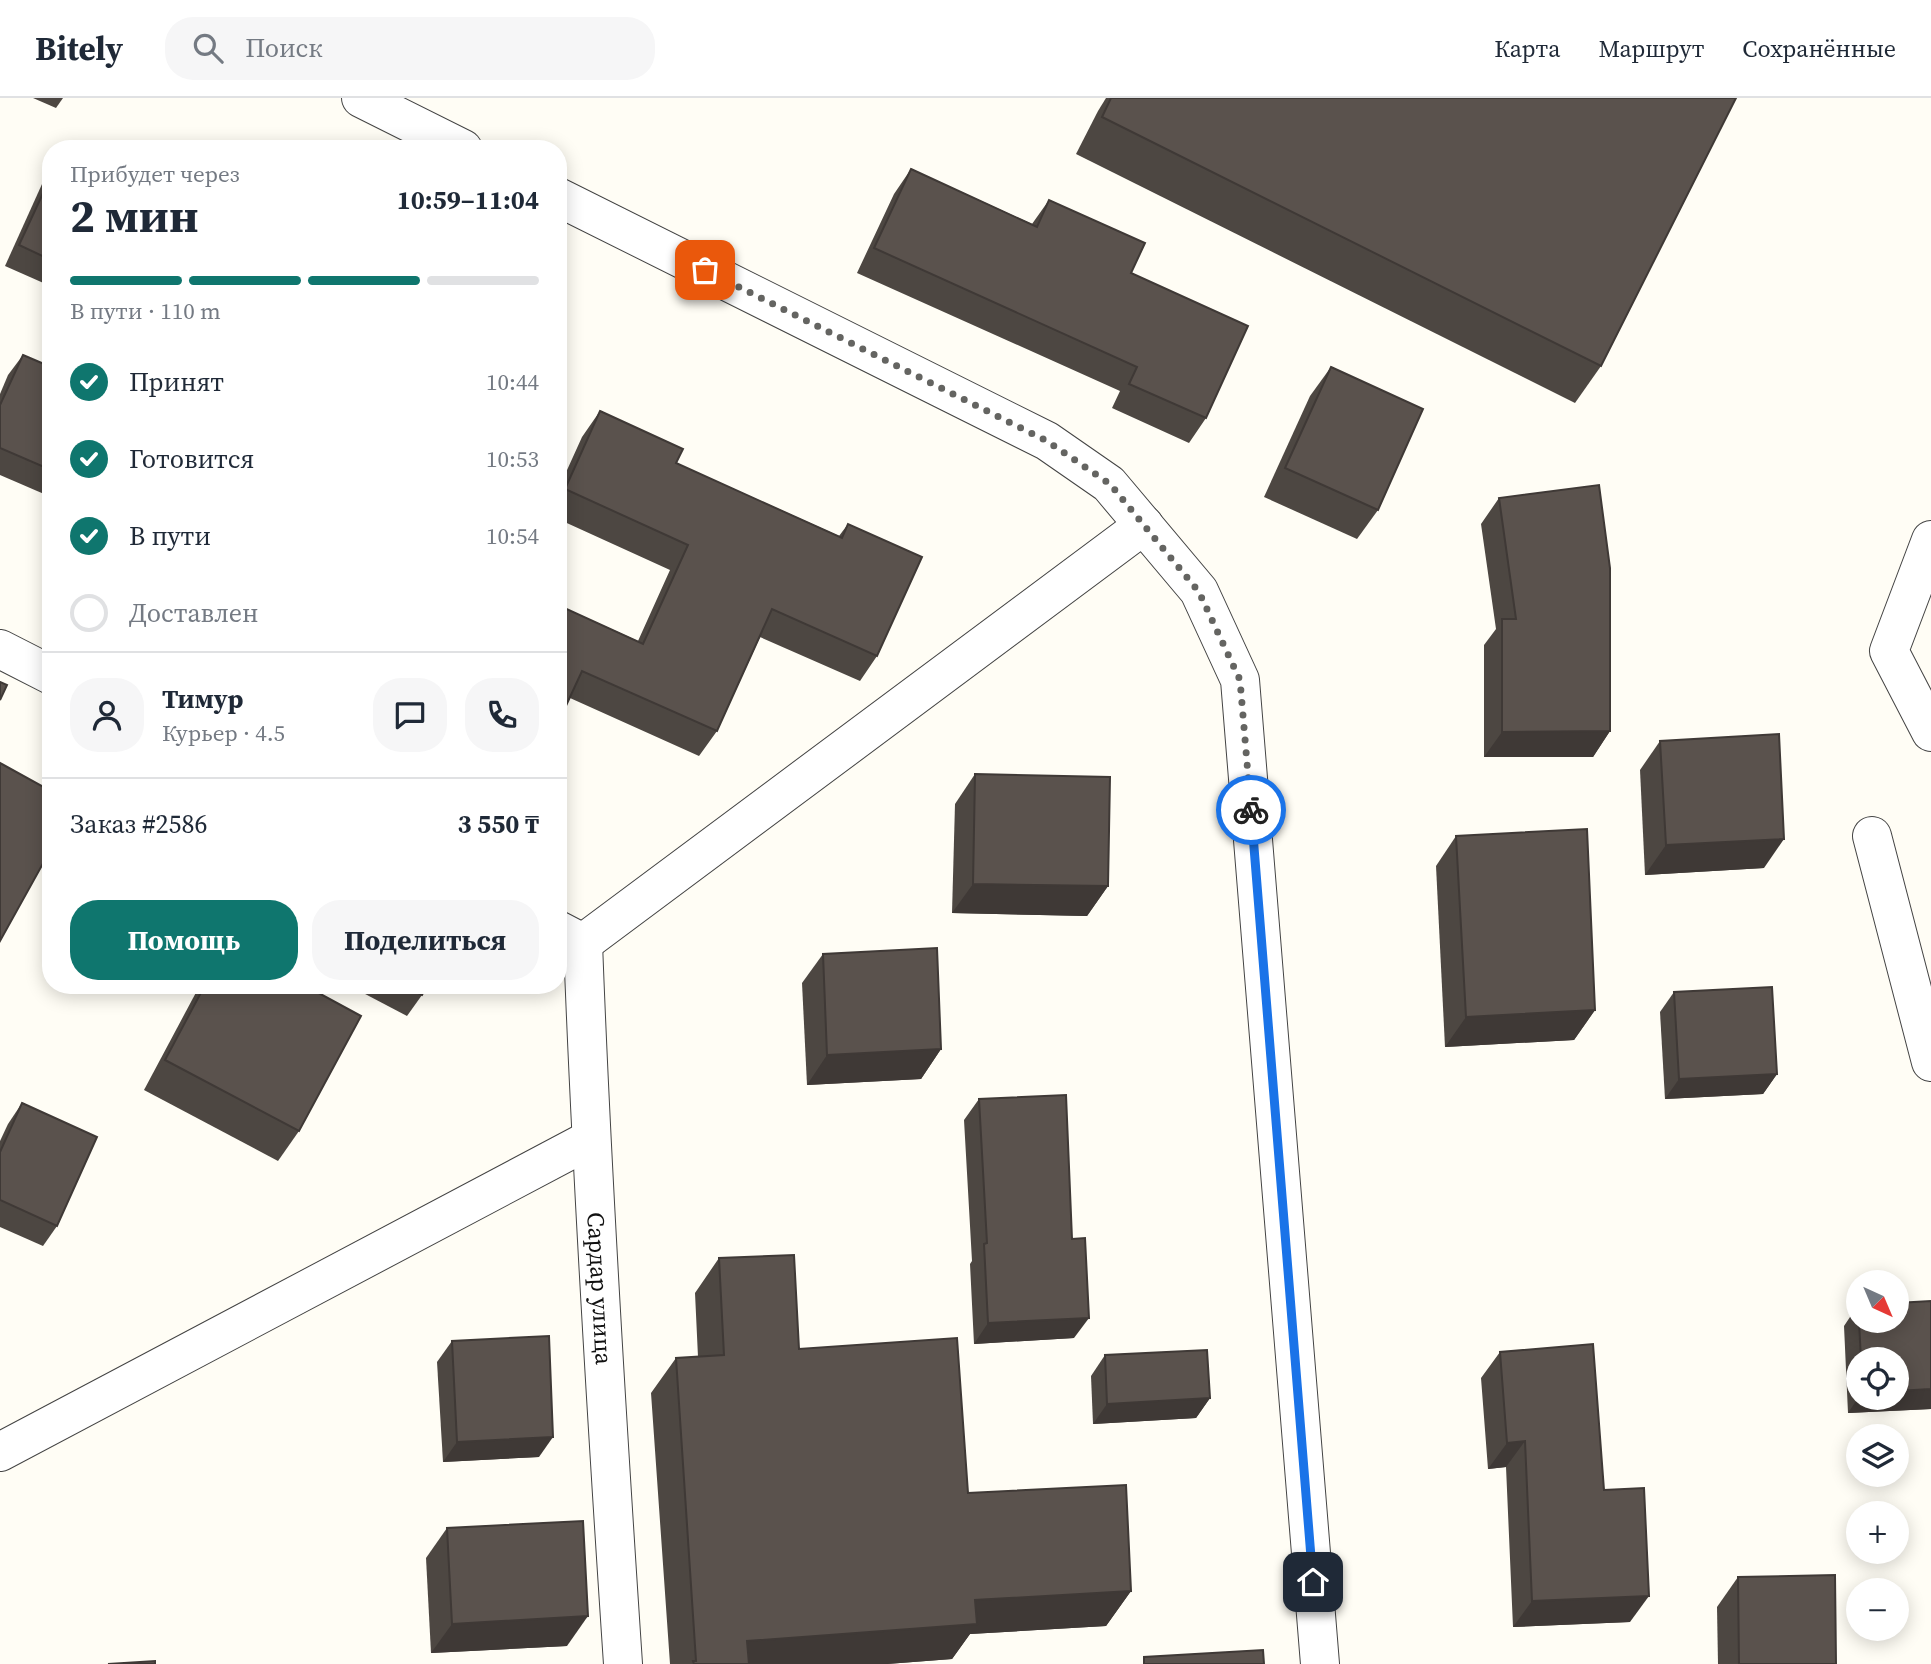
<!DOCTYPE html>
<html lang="ru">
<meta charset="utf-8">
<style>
:root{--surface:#fff;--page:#f6f6f7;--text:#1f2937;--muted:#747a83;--line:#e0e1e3;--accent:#0f766e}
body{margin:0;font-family:"Source Serif 4",serif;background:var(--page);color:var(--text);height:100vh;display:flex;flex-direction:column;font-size:26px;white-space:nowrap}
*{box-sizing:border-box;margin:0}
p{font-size:23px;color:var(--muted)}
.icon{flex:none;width:38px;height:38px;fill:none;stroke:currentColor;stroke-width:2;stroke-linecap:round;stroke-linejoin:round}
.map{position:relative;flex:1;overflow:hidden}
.drawer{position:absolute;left:42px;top:42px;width:525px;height:854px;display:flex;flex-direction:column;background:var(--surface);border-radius:28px;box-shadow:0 4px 18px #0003}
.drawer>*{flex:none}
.needle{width:46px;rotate:136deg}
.fabs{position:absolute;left:1846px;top:1172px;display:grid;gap:14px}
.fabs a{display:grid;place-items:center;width:63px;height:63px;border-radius:50%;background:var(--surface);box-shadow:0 4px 18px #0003;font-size:35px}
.pin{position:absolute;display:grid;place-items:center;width:60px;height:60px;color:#fff;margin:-30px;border-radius:14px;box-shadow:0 4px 10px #0006}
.courier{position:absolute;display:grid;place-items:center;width:70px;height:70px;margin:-35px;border:5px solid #1a73e8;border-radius:50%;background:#fff;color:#222;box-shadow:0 2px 9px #0007}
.summary em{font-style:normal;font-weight:700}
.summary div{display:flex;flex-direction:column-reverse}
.summary{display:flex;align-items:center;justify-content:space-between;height:119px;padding:0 28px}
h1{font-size:46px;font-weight:700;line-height:52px}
.bar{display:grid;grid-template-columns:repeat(4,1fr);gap:10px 7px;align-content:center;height:84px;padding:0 28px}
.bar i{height:9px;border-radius:5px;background:var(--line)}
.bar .on{background:var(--accent)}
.bar p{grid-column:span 4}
.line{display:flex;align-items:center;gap:18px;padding:0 28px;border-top:2px solid var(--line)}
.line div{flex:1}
.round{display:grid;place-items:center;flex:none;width:74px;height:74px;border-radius:28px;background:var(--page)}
ol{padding:0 28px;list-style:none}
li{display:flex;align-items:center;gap:21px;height:77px}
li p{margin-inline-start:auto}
li .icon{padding:7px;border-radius:50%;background:var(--accent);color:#fff;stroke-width:4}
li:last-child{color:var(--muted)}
li i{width:38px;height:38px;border:4px solid var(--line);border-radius:50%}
.action{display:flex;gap:14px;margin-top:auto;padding:14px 28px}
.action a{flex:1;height:80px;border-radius:28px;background:var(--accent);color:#fff;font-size:28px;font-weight:700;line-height:80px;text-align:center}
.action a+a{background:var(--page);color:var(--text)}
header{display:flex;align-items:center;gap:42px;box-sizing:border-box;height:98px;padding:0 35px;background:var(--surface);border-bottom:2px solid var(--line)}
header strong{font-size:33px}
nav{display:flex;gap:38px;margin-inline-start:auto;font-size:24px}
.search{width:490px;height:63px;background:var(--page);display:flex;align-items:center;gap:18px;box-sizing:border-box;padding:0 24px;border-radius:28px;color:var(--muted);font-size:26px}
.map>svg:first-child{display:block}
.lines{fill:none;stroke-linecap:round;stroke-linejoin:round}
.minor-casing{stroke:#444;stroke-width:40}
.minor{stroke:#fff;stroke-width:38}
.wall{fill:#4d4742;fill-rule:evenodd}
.shaded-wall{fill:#3f3936}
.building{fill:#5a524d;stroke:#3f3936;stroke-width:2}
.done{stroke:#646461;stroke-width:7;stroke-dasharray:0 12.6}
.route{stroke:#1a73e8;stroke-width:9}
.labels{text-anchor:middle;stroke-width:7;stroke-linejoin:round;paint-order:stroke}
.street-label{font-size:24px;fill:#111;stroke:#fff}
</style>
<header>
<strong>Bitely</strong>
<div class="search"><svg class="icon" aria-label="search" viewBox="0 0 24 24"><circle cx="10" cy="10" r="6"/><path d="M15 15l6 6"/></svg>Поиск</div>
<nav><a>Карта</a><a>Маршрут</a><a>Сохранённые</a></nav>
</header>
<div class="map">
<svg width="1931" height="1566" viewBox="0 0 1931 1566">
<rect width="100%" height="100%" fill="#fffdf5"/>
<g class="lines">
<defs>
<g id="minor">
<polyline points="361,0 463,51"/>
<polyline points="558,99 1047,343 1109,386 1199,493 1240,582 1320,1566"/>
<polyline points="1931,442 1889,553 1931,634"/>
<polyline points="0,551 51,577"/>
<polyline points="1872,738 1931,964"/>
<path id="s1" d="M558,832L583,845C592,1086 607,1326 623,1566"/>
<polyline points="583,845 1144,427"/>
<polyline points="0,1354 591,1041"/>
</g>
</defs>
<use href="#minor" class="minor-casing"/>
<use href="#minor" class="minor"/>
</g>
<g class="wall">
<polygon points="33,0 63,0 56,10"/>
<polygon points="1106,0 1736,0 1601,268 1575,305 1076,56 1098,13"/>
<polygon points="51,69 51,184 48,187 5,168 47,75"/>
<polygon points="911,71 1032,126 1049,102 1131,175 1206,320 1189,345 1112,310 1120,293 857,175 894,96"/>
<polygon points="23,257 51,269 51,399 0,377 0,296 8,277"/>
<polygon points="1331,269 1378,412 1357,441 1264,399 1310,298"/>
<polygon points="600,313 676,365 839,438 848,426 877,558 860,583 760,539 717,633 699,658 570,600 558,507 638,543 670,472 558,421 558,392 582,339"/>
<polygon points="1499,400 1610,633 1593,659 1484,659 1484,547 1496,531 1481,426"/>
<polygon points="1660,643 1764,770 1645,777 1640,672"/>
<polygon points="975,676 1108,788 1087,818 952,815 955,706"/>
<polygon points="1456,738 1595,912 1574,942 1445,949 1436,768"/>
<polygon points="823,856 941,951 921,981 807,987 802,885"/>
<polygon points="200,887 304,887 299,1033 278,1063 144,992"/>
<polygon points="348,887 427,887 422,897 407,918"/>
<polygon points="1674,894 1777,976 1763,996 1665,1001 1660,914"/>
<polygon points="979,1001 1074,1240 974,1246 970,1166 972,1163 964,1022"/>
<polygon points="22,1005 57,1128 43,1148 0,1129 0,1043 8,1026"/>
<polygon points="719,1160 799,1251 968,1395 1131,1493 1106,1528 970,1536 952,1561 887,1566 670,1566 651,1295 676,1260 698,1259 695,1195"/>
<path d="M1931,1203V1311L1848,1315L1844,1228L1858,1207ZM1858,1262H1897L1858,1300Z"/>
<polygon points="452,1243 539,1359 443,1364 437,1264"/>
<polygon points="1500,1254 1604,1392 1630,1524 1513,1529 1506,1369 1488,1371 1481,1280"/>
<polygon points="1105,1257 1210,1300 1196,1320 1093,1326 1091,1278"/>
<polygon points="447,1430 567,1548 431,1555 426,1460"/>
<polygon points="1738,1479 1836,1566 1718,1566 1717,1509"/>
</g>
<g class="shaded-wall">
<polygon points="1610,633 1593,659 1484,659 1502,634"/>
<polygon points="1784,741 1764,770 1645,777 1666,747"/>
<polygon points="973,786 1108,788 1087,818 952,815"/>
<polygon points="1595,912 1574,942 1445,949 1466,919"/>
<polygon points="941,951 921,981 807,987 827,957"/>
<polygon points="1777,976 1763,996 1665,1001 1679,981"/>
<polygon points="1089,1220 1074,1240 974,1246 988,1225"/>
<polygon points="1931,1291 1931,1311 1848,1315 1858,1300 1897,1300 1897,1293"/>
<polygon points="1210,1300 1196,1320 1093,1326 1107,1306"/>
<polygon points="553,1339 539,1359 443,1364 457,1344"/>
<polygon points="1525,1343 1506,1369 1488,1371 1507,1345"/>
<polygon points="1131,1493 1106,1528 970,1536 952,1561 887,1566 731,1566 747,1543 975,1502"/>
<polygon points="1649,1498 1630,1524 1513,1529 1532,1503"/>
<polygon points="588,1518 567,1548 431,1555 452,1526"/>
</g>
<g class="building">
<polygon points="1111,0 1736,0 1601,268 1102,19"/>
<polygon points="911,71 1037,129 1049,102 1145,145 1131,175 1248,228 1206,320 1129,286 1137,269 874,150"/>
<polygon points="51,78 51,162 19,147"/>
<polygon points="23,257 51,269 51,372 0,350 0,307"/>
<polygon points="1331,269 1423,311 1378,412 1285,370"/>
<polygon points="600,313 683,351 676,365 842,440 848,426 922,459 877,558 772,511 717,633 582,573 558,625 558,507 643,546 688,447 565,391"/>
<polygon points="1599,387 1610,470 1610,633 1502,634 1502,521 1516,521 1499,400"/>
<polygon points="0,584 7,587 0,602"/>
<polygon points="1779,636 1784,741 1666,747 1660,643"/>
<polygon points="0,665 51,693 51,751 0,843"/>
<polygon points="975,676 1110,679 1108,788 973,786"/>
<polygon points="1587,731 1595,912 1466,919 1456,738"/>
<polygon points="937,850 941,951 827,957 823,856"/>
<polygon points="205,887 304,887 361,918 299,1033 165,962"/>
<polygon points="402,887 427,887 422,897"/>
<polygon points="1772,889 1777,976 1679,981 1674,894"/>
<polygon points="1066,997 1072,1141 1085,1140 1089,1220 988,1225 984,1146 987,1145 979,1001"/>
<polygon points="22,1005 97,1039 57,1128 0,1102 0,1054"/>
<polygon points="794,1157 799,1251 957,1240 968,1395 1126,1387 1131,1493 975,1502 977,1526 747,1543 749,1566 694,1566 693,1563 696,1563 676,1260 724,1257 719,1160"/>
<polygon points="1931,1203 1931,1291 1897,1293 1897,1262 1861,1262 1859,1223 1897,1223 1897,1205"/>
<polygon points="549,1238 553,1339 457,1344 452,1243"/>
<polygon points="1593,1246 1604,1392 1644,1390 1649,1498 1532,1503 1525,1343 1507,1345 1500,1254"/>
<polygon points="1207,1252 1210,1300 1107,1306 1105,1257"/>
<polygon points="583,1423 588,1518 452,1526 447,1430"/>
<polygon points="1835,1477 1836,1566 1739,1566 1738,1479"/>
<polygon points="1263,1552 1264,1566 1144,1566 1144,1559"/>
<polygon points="155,1563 155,1566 108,1566"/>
</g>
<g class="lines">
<polyline class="done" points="705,172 1047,343 1110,386 1199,494 1240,582 1251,712"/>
<polyline class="route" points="1251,712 1313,1484"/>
</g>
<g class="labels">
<g class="street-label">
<text dy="8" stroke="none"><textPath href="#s1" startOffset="374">Сардар улица</textPath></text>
</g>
</g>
</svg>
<div class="fabs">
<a><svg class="needle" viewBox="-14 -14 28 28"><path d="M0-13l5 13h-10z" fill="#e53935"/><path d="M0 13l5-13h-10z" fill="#747a83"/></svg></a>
<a><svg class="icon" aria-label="locate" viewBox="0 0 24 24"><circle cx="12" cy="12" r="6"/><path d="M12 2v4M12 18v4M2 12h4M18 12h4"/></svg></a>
<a><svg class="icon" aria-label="layers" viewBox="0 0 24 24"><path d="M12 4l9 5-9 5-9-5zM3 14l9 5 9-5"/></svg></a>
<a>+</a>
<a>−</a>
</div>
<div class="pin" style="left:705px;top:172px;background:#ea580c"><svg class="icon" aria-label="bag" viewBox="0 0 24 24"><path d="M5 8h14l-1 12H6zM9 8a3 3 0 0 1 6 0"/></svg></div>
<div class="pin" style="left:1313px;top:1484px;background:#1f2937"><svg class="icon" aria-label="home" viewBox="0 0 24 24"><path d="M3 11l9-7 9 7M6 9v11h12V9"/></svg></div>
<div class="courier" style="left:1251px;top:712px"><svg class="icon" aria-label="bike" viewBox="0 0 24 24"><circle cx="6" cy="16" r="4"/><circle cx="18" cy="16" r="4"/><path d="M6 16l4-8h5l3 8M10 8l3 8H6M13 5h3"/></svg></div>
<section class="drawer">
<div class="summary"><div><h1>2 мин</h1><p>Прибудет через</p></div><em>10:59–11:04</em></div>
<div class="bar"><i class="on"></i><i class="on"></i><i class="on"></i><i></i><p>В пути · 110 m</p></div>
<ol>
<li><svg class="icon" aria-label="check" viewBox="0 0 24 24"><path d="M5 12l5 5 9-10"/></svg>Принят<p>10:44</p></li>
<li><svg class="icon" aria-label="check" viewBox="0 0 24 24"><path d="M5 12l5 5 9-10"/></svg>Готовится<p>10:53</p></li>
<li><svg class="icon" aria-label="check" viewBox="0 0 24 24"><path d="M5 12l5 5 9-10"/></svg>В пути<p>10:54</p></li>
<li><i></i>Доставлен</li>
</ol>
<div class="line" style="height:126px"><a class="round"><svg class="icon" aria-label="person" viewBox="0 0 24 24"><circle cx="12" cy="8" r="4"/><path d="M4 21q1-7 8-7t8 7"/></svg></a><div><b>Тимур</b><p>Курьер · 4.5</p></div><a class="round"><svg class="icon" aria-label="chat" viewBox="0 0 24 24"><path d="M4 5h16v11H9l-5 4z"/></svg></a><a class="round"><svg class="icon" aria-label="phone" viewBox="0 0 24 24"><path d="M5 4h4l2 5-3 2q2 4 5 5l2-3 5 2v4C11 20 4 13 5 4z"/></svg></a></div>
<div class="line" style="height:91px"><div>Заказ #2586</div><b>3 550 ₸</b></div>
<div class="action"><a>Помощь</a><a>Поделиться</a></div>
</section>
</div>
